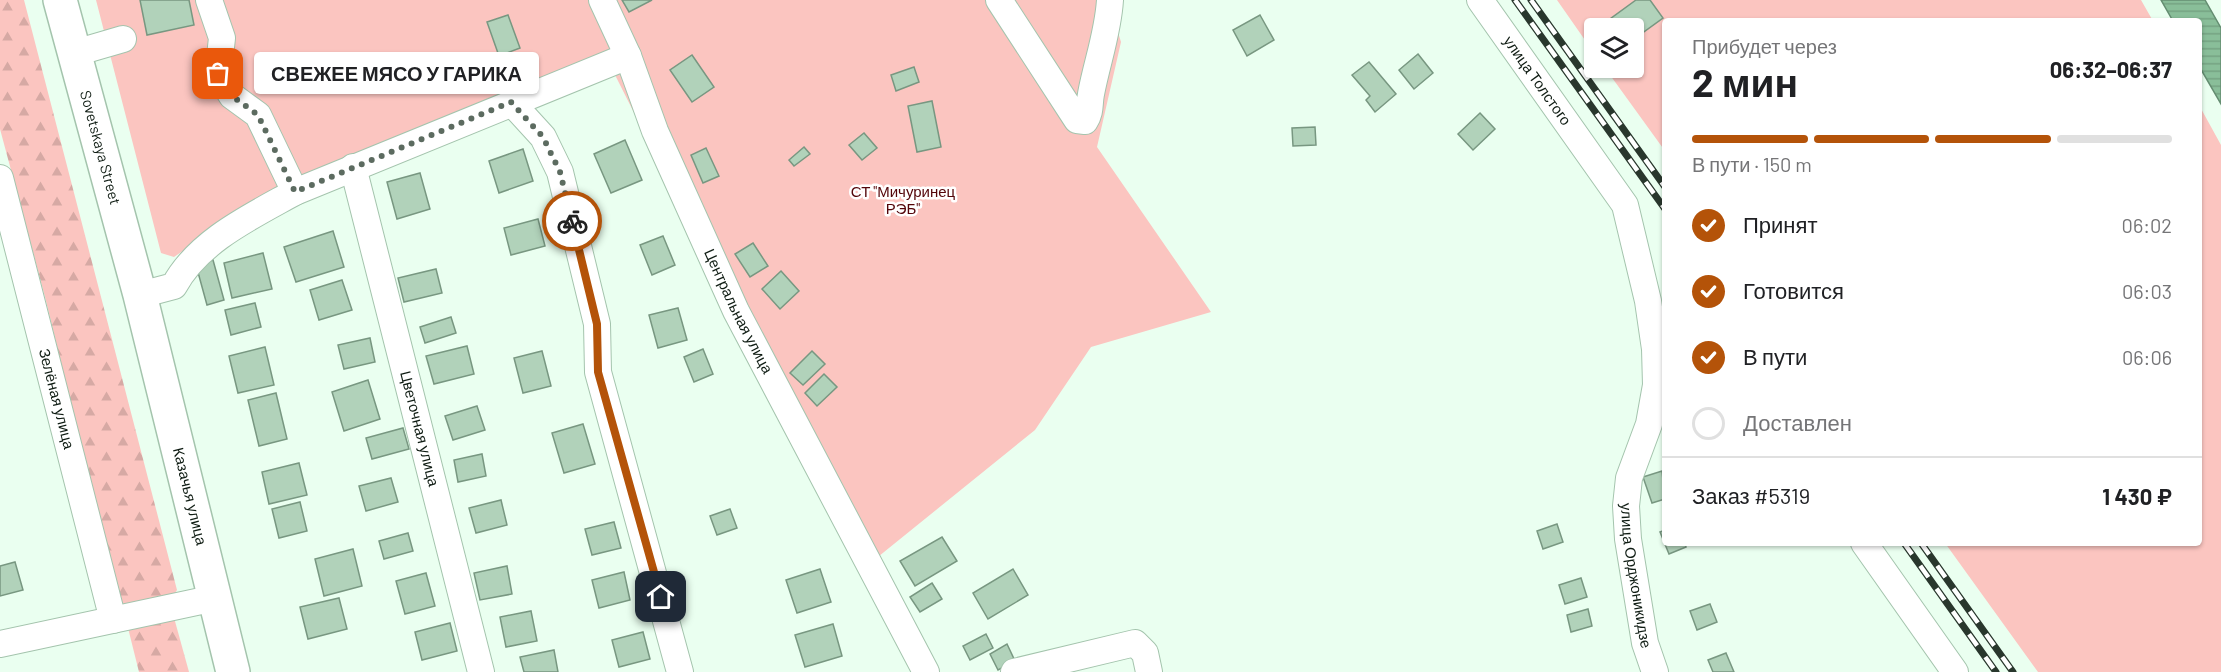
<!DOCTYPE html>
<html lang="ru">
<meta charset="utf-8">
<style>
:root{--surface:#fff;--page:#f2f2f2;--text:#202124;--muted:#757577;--line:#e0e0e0;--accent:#b45309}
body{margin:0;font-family:Barlow,sans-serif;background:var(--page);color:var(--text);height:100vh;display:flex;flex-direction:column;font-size:22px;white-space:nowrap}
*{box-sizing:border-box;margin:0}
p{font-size:20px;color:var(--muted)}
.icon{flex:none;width:33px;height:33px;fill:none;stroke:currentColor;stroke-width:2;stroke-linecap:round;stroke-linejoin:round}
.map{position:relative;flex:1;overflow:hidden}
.details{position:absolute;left:1662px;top:18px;width:540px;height:528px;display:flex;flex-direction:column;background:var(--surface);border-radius:6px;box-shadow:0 2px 4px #0004}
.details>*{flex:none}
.fabs{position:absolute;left:1584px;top:18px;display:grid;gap:12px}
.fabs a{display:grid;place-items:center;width:60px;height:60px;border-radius:6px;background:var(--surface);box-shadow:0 2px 4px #0004;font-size:30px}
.pin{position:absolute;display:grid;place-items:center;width:51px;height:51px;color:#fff;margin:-26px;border-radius:12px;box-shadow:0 3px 9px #0006}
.courier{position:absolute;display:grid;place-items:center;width:60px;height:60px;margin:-30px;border:4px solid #b45309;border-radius:50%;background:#fff;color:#222;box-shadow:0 2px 8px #0007}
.bubble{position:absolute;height:42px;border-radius:6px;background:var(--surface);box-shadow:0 2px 4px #0004;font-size:20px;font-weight:700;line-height:42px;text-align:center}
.overview em{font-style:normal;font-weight:700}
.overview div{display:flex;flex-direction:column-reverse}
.overview{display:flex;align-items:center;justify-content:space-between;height:102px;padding:0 30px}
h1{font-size:39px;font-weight:700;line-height:45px}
.bar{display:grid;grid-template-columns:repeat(4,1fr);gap:9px 6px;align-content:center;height:72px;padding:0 30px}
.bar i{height:8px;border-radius:4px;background:var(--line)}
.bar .current{background:var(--accent)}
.bar p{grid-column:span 4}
.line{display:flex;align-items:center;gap:15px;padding:0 30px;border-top:2px solid var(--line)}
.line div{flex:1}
ol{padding:0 30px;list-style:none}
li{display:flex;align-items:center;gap:18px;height:66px}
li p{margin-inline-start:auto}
li .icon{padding:6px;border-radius:50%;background:var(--accent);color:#fff;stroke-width:4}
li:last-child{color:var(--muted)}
li i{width:33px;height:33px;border:3px solid var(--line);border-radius:50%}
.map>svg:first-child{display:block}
.green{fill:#fbc5c0}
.forest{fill:url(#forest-firs)}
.water{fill:url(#water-rules);stroke:#648d71;stroke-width:1.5}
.building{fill:#b1d2ba;stroke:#789781;stroke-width:1.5}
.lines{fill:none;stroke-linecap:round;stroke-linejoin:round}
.minor-casing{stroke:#a4c4ad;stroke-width:28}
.major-casing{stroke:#a4c4ad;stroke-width:36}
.minor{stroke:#fff;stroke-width:26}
.major{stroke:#fff;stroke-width:33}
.rail-casing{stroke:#29372d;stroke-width:7}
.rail{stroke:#fff;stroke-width:4.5;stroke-dasharray:14;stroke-linecap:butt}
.done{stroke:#5c6b60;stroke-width:6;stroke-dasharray:0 10.8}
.route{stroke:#b45309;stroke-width:8}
.labels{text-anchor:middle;stroke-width:5;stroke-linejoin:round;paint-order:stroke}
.street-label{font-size:15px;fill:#0f1c13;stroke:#fff}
.park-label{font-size:15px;fill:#530509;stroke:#fff}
</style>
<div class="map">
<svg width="2221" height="672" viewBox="0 0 2221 672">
<defs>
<pattern id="forest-firs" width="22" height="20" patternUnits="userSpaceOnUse" patternTransform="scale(1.5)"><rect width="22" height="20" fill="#fbc5c0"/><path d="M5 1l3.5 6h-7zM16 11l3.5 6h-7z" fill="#d6a9a4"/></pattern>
<pattern id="water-rules" width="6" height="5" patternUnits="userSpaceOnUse" patternTransform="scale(1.5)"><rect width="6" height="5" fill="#89be99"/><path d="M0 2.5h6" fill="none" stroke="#75a383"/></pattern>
</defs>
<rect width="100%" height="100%" fill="#eafff0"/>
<g class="green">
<polygon points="96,0 1108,0 1121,42 1097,147 1211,312 1091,347 1035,430 863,569 604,53 261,197 174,257 161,253"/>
<polygon points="1557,0 2141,0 2153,21 1665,21 1665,151 1605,68 1634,68 1634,28 1594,28 1594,53"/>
<polygon points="2199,105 2221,145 2221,672 2038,672 1945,543 2199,543"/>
</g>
<g class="forest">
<polygon points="0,0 24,0 177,590 169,602 127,607 119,600 45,297 0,129"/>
<polygon points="173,614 189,672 139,672 128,628"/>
</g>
<polygon class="water" points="2161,0 2205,0 2221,28 2221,104 2199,66 2199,21 2173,21"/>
<g class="building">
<polygon points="140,0 189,0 194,25 147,35"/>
<polygon points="622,0 652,0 629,12"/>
<polygon points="1636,0 1650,0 1663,18 1634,39 1634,28 1617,28 1610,19"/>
<polygon points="508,15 520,48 499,56 487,22"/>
<polygon points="1260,15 1274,40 1247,56 1233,30"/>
<polygon points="1418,54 1433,73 1414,89 1399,70"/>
<polygon points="692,55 714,87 692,102 670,70"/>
<polygon points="1369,62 1396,94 1375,112 1366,100 1370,96 1352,75"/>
<polygon points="914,67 919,82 896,91 891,75"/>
<polygon points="932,101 941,147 917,152 908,106"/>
<polygon points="1480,113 1495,129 1473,150 1458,134"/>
<polygon points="1315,127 1316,145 1293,146 1292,128"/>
<polygon points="864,133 877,148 862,160 849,145"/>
<polygon points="625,140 642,180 611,193 594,154"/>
<polygon points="804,147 810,154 794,166 789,160"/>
<polygon points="706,148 719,176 703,183 691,155"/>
<polygon points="523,149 533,181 499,193 489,161"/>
<polygon points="420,173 430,209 397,219 387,182"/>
<polygon points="538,219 545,246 511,255 504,228"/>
<polygon points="333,231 344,267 296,282 284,247"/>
<polygon points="663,236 675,265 652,275 640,245"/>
<polygon points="753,243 768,266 750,277 735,254"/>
<polygon points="263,253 272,289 232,298 224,263"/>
<polygon points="213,260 224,300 207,305 196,265"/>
<polygon points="436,269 442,293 404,302 398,278"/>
<polygon points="781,271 799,291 780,309 762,289"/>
<polygon points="342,280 352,310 319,320 310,290"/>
<polygon points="255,303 261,327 231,335 225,310"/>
<polygon points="678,308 687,340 658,348 649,315"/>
<polygon points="451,317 456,333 425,343 420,327"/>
<polygon points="370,338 375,362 344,369 338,345"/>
<polygon points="467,346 474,374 434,384 426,356"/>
<polygon points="265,347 274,385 238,393 229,356"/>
<polygon points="703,349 713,374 694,382 684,357"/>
<polygon points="542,351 551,386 523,393 514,358"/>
<polygon points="812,351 825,364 803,385 790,373"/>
<polygon points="824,374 837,387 817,406 805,393"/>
<polygon points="368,380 380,419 344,431 332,392"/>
<polygon points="276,393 287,439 259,446 248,400"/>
<polygon points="477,406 485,430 453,440 445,416"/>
<polygon points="583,424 595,464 564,473 552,433"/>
<polygon points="403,428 409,449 372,459 366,438"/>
<polygon points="482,454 486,476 458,482 454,460"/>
<polygon points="299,463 307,495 269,504 262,472"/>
<polygon points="1662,471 1665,499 1652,503 1643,477"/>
<polygon points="391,478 398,502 366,511 359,486"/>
<polygon points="501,500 507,525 476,533 469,508"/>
<polygon points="300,502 307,531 279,538 272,509"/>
<polygon points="730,509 737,528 717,535 710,516"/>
<polygon points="614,522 621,548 592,555 585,529"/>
<polygon points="1557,524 1563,542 1543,549 1537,531"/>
<polygon points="1665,530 1665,543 1685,543 1686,547 1669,554 1660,532"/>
<polygon points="408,533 413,551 384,559 379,541"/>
<polygon points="942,537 957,561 915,586 900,561"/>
<polygon points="353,549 362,586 324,596 315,559"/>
<polygon points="15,562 23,590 0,596 0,566"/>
<polygon points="507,566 512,594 480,600 474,573"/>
<polygon points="820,569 831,602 797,613 786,580"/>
<polygon points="1013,569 1028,595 988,619 973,593"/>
<polygon points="624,572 630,600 599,608 592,580"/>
<polygon points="426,573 435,606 405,614 396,581"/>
<polygon points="1581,578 1587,597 1565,604 1559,585"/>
<polygon points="932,583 942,599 920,612 910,597"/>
<polygon points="339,598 347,629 308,639 300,607"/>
<polygon points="1710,604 1717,622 1697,630 1690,611"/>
<polygon points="1588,609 1592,626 1571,632 1567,615"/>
<polygon points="531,611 537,641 506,647 500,617"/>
<polygon points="450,623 457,651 422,660 415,632"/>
<polygon points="833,624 842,656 805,667 795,635"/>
<polygon points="643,632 650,659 619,667 612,640"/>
<polygon points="986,634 993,648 970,660 963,646"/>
<polygon points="1007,644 1015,661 998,670 990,654"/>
<polygon points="554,650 558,672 524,672 520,657"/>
<polygon points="1726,653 1734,672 1713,672 1708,660"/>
</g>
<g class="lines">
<defs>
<g id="minor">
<polyline points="209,0 222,38 218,74 232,96 258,115 295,192"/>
<path id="s1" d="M602,0L628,56L655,131L736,311L926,672"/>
<path d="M999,0L1077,120L1085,121C1091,112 1089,104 1091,94C1097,62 1108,33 1110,0"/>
<path id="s2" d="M1480,0L1625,205L1648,301L1655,349L1656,385L1649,424L1629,478L1626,506L1628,539L1645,643L1655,672"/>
<polyline points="75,53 123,39"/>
<polyline points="511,102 543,137 560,172 597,324 598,372 680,672"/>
<path id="s3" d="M353,167L481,672"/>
<path id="s4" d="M0,178L113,620"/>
<path d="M140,295L174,286C198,241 252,216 295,192L628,56"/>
<polyline points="1864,543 1955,672"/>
<polyline points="0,644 215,598"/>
<polyline points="1014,672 1135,643 1145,653 1149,672"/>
</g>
<g id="major">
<path id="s5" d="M60,0L140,295L233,672"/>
</g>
</defs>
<use href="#minor" class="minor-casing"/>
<use href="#major" class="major-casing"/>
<use href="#minor" class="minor"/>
<use href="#major" class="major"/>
<defs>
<g id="rail">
<polyline points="1515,0 1665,209"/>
<polyline points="1531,0 1665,187"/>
<polyline points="1904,543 1996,672"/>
<polyline points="1921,543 2013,672"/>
</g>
</defs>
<use href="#rail" class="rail-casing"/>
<use href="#rail" class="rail"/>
</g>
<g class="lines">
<polyline class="done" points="218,74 232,96 258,115 295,192 511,102 543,137 560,172 572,221"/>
<polyline class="route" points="572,221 597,324 598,372 661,597"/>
</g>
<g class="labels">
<g class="street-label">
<text dy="5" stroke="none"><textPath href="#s2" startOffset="99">улица Толстого</textPath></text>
<text dy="5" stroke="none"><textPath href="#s5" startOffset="153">Sovetskaya Street</textPath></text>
<text dy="5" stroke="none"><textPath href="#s1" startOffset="340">Центральная улица</textPath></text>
<text dy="5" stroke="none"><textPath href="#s4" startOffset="228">Зелёная улица</textPath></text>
<text dy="5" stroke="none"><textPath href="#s3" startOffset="270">Цветочная улица</textPath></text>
<text dy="5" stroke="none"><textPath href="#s5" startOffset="513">Казачья улица</textPath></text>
<text dy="5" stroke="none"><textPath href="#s2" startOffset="630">улица Орджоникидзе</textPath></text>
</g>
<g class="park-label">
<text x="903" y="197">СТ "Мичуринец<tspan x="903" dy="17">РЭБ"</tspan></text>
</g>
</g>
</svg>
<div class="fabs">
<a><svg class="icon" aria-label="layers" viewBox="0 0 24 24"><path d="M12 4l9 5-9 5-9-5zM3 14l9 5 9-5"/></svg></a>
</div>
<div class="pin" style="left:218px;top:74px;background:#ea580c"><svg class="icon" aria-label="bag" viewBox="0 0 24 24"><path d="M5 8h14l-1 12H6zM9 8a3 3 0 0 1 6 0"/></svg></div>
<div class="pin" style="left:661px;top:597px;background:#1f2937"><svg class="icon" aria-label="home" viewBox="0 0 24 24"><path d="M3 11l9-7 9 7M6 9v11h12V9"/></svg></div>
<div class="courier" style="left:572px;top:221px"><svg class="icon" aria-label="bike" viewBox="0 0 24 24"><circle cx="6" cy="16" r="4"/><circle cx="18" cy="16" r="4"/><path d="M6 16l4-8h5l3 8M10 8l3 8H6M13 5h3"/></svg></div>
<div class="bubble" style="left:254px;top:52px;width:285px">СВЕЖЕЕ МЯСО У ГАРИКА</div>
<section class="details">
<div class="overview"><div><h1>2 мин</h1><p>Прибудет через</p></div><em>06:32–06:37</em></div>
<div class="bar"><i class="current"></i><i class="current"></i><i class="current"></i><i></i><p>В пути · 150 m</p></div>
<ol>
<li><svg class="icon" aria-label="check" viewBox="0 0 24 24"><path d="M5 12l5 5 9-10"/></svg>Принят<p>06:02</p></li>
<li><svg class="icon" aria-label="check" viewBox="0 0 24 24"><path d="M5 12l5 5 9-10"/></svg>Готовится<p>06:03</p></li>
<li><svg class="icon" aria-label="check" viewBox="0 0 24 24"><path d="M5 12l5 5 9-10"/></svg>В пути<p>06:06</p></li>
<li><i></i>Доставлен</li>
</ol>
<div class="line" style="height:78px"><div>Заказ #5319</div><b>1 430 ₽</b></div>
</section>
</div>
